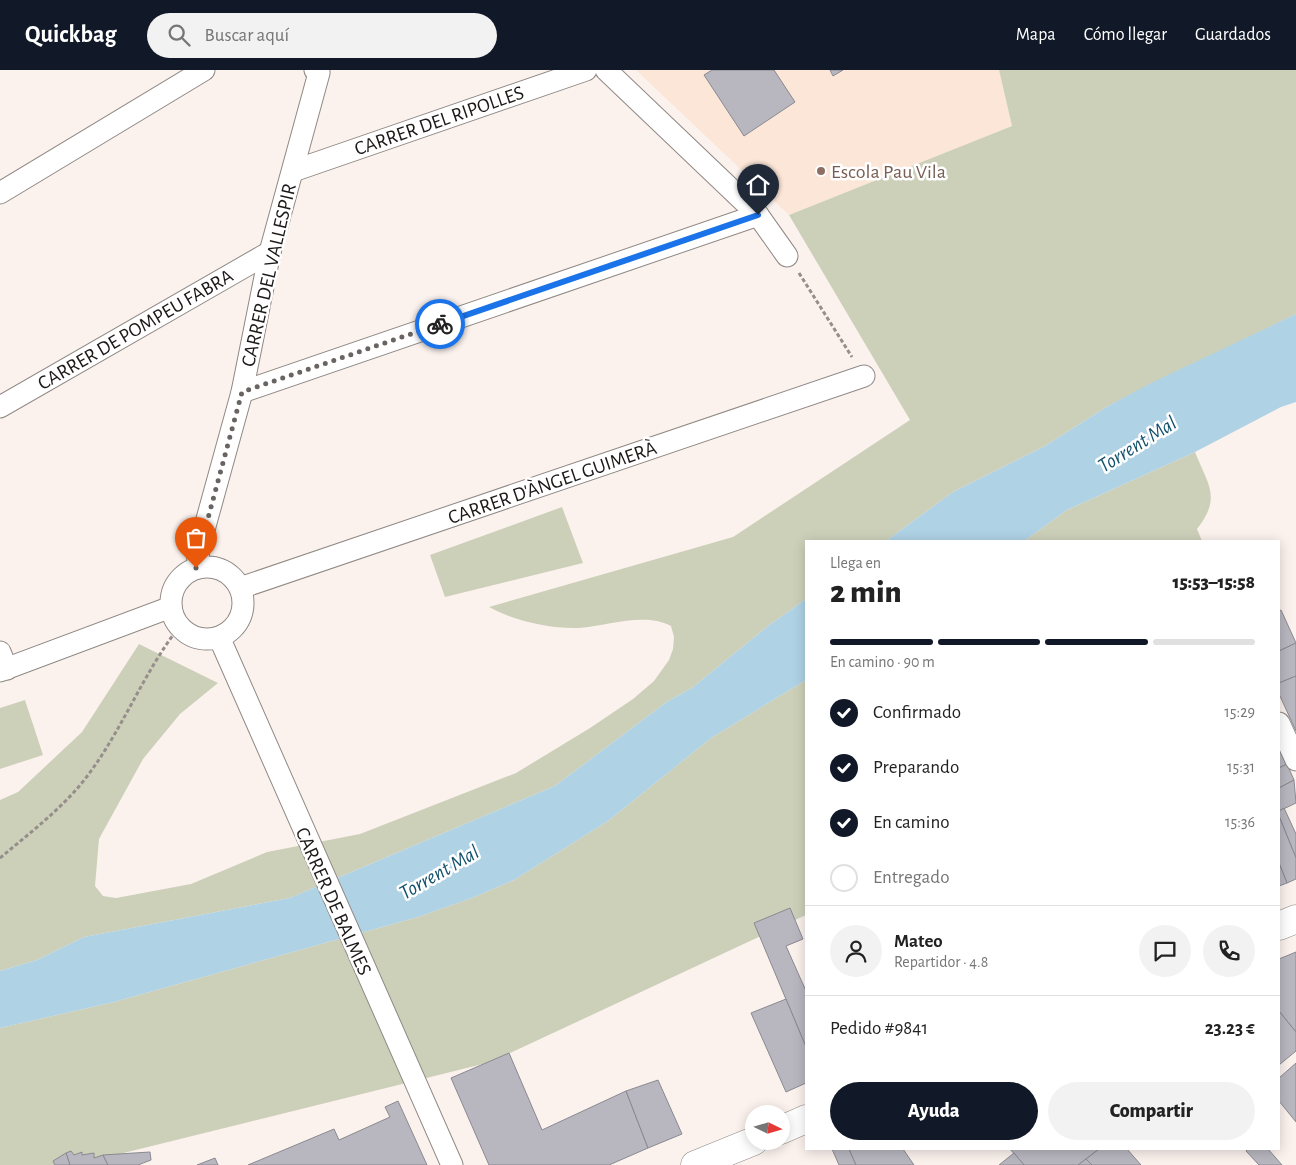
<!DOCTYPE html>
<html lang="es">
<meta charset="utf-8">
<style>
:root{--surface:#fff;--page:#f2f2f2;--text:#222;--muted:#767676;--line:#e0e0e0;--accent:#111827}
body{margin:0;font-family:"Alegreya Sans",sans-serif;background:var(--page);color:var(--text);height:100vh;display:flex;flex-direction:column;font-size:19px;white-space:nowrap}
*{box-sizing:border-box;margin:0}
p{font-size:16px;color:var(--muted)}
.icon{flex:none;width:28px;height:28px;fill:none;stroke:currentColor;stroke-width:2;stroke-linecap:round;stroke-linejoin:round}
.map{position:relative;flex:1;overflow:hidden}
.sheet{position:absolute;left:805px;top:470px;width:475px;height:610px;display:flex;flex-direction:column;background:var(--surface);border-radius:0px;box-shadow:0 2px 12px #0003}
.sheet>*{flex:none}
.needle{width:32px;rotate:95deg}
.controls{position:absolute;left:745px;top:1035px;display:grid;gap:10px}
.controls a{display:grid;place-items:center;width:45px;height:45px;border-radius:50%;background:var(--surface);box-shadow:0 2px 12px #0003;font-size:25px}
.pin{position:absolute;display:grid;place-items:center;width:42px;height:42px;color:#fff;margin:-51px -21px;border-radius:50% 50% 50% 0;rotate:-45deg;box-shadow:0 0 5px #0007}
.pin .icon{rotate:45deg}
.courier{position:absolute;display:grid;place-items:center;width:50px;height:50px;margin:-25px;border:4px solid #1a73e8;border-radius:50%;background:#fff;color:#222;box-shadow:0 1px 6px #0007}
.overview em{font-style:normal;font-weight:800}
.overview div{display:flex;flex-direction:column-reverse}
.overview{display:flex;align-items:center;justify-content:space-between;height:85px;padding:0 25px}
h1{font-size:32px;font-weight:800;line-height:38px}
.bar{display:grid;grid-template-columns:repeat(4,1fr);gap:8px 5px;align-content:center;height:60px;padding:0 25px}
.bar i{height:6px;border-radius:4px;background:var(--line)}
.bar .on{background:var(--accent)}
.bar p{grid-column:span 4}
.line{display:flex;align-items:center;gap:12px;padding:0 25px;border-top:1px solid var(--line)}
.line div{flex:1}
.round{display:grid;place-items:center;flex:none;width:52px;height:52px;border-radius:26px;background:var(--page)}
ol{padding:0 25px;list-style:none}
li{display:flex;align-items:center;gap:15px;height:55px}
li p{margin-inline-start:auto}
li .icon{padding:5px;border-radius:50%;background:var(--accent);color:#fff;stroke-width:4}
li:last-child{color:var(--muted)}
li i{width:28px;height:28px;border:2px solid var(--line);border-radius:50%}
.action{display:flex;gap:10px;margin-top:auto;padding:10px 25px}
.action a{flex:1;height:58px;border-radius:30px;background:var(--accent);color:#fff;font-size:20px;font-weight:800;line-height:58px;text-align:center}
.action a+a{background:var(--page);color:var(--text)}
header{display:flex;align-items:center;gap:30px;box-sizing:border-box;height:70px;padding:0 25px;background:var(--accent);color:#fff}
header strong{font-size:24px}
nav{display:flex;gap:28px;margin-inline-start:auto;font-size:18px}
.search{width:350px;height:45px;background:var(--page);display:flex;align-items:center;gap:12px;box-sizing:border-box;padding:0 18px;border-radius:28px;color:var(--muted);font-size:19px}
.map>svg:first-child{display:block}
.education{fill:#fbe6d7}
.green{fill:#cdd0b9}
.water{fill:#afd2e5}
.building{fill:#b8b7bf;stroke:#8a8990}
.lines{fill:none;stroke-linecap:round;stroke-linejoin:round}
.street-casing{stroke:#908985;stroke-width:23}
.secondary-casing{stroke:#908985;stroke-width:29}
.path{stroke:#958e8c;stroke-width:3;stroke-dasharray:4 2.5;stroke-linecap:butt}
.street{stroke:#fff;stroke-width:21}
.secondary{stroke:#fff;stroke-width:28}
.done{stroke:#696462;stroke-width:5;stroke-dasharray:0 9}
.route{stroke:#1a73e8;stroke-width:6}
.education-dot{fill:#8d6e63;stroke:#fff;stroke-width:2}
.labels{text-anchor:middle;stroke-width:5;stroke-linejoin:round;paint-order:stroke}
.street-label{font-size:20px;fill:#1b1817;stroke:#fff}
.education-label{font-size:20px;fill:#785e54;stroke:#fff;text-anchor:start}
.water-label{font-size:21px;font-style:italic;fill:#12516c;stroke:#fff}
</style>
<header>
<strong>Quickbag</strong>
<div class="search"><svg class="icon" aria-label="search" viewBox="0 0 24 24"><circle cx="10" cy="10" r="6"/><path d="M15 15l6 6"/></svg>Buscar aquí</div>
<nav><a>Mapa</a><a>Cómo llegar</a><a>Guardados</a></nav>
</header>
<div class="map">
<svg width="1296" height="1095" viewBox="0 0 1296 1095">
<rect width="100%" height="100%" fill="#fbf2ee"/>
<polygon class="education" points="636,0 999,0 1012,56 789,145"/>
<g class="green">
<path d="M999,0H1296V244L1108,336L1045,376L953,422L886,471H806V529L768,556L692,618L668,631L555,716L290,828L84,867L37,890L0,901V730L18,722L82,662L139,574L218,613L180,644L143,689L99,769L95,816L103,826L116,828L191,814L267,782L360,764L516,703L590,658L633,629L654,611L669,590L673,579L674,567L671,556C643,542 609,556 579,558C550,559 514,551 489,537L733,467L910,350L789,145L1012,56Z"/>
<path d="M1195,382C1208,415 1222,427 1197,459L1202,471H1024L1067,440Z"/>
<polygon points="562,437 583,493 445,527 430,485"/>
<polygon points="806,610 806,845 491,992 75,1095 0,1095 0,958 114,932 418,847 472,828 514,810 608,751 711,668"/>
<polygon points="25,630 43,685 0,699 0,638"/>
</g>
<g class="water">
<polygon points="1296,244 1296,332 1281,337 1195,382 1067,440 1024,471 886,471 953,422 1045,376 1108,336 1151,313"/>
<polygon points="806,529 806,610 711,668 608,751 514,810 472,828 418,847 114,932 0,958 0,901 37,890 84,867 290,828 555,716 668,631 692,618 768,556"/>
</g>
<g class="building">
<polygon points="712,0 774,0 795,32 744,66 704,5"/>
<polygon points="830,0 843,0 833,6"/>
<polygon points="1281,540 1296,573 1279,581 1279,541"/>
<polygon points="1296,573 1296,606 1279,613 1279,581"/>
<polygon points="1296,606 1296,661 1279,624 1279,613"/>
<polygon points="1279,678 1287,694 1279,698"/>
<polygon points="1287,694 1294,710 1279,718 1279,698"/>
<polygon points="1294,710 1296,733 1279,741 1279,718"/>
<polygon points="1284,738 1296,764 1296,788 1279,746 1279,741"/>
<polygon points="1279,746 1296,788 1296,809 1287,813 1279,793"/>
<polygon points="1279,793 1287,813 1279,816"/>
<polygon points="790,838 803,869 786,876 806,921 806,977 754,853"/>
<polygon points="1296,882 1296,962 1279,941 1279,889"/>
<polygon points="786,929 806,977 806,1013 786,1022 751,943"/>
<polygon points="1279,941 1296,962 1296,981 1279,995"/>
<polygon points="509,983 542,1060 626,1021 648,1078 609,1095 489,1095 451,1008"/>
<polygon points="1296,993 1296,1052 1279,1031 1279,1008"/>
<polygon points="658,1010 682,1064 648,1078 626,1021"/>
<polygon points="398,1031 427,1095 248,1095 334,1059 339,1070 390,1047 385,1037"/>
<polygon points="832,1079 849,1079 856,1095 839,1095"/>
<polygon points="849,1079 903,1079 914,1095 856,1095"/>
<polygon points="1010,1079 1099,1079 1078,1095 1024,1095"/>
<polygon points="1099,1079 1127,1079 1141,1095 1092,1095 1086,1089"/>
<polygon points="1248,1079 1268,1079 1282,1095 1259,1095 1246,1081"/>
<polygon points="71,1081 74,1085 82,1082 82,1085 94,1083 94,1088 103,1085 108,1095 70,1095 66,1083"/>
<polygon points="150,1082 151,1090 138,1095 108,1095 103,1085"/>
<polygon points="66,1083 70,1095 55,1095 53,1091"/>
<polygon points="1014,1083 1024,1095 999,1095"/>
<polygon points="215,1088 218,1095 197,1095"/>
<polygon points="1086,1089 1092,1095 1078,1095"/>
</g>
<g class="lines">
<defs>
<g id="street">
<polyline points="606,0 758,145 787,186"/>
<polyline points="293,101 586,0"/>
<polyline points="0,123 204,0"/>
<polyline points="242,322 758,145"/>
<polyline points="0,337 270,182"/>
<circle cx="207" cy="533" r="36"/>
<polyline points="197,498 199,478 242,322 270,182 319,3 315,0"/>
<polyline points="240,518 864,306"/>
<polyline points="219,567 452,1095"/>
<polyline points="0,582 7,599"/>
<polyline points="0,601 171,537"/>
<polyline points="1279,653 1296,690"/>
</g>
<g id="secondary">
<polyline points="1279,856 1296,849"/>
<polyline points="781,1060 806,1049"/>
<polyline points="695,1095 754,1071"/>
</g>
</defs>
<use href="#street" class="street-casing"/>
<use href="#secondary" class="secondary-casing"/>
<g class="path">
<polyline points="799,203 852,287"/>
<path d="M0,788C32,761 67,735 91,701C123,657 143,605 176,561"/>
</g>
<use href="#street" class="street"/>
<use href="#secondary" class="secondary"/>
</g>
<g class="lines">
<polyline class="done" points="196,498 200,478 242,322 440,254"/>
<polyline class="route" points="440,254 758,145"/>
</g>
<circle class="education-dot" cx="821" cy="101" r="5"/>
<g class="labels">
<g class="street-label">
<text transform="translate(439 50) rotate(-19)" y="7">CARRER DEL RIPOLLES</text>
<text transform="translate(268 205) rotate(-77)" y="7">CARRER DEL VALLESPIR</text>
<text transform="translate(135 259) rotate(-30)" y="7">CARRER DE POMPEU FABRA</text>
<text transform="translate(552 412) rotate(-19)" y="7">CARRER D'ÀNGEL GUIMERÀ</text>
<text transform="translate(334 831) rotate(66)" y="7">CARRER DE BALMES</text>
</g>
<g class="education-label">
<text x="831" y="108">Escola Pau Vila</text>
</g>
<g class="water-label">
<text transform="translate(1137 374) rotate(-32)" y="7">Torrent Mal</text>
<text transform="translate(439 802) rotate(-30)" y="7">Torrent Mal</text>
</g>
</g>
</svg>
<div class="controls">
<a><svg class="needle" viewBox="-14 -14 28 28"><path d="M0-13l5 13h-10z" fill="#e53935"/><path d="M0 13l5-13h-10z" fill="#767676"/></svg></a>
</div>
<div class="pin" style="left:196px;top:498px;background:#ea580c"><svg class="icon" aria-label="bag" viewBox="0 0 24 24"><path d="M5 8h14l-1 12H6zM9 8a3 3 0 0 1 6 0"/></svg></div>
<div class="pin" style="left:758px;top:145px;background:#1f2937"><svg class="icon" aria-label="home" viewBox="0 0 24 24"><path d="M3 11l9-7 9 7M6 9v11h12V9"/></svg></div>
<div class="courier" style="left:440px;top:254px"><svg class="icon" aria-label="bike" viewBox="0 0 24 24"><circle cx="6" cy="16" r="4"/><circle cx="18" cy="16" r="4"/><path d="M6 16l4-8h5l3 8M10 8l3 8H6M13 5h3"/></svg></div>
<section class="sheet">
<div class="overview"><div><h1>2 min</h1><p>Llega en</p></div><em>15:53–15:58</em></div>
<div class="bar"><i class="on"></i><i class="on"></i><i class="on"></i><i></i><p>En camino · 90 m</p></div>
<ol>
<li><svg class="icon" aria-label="check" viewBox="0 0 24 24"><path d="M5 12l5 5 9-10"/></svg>Confirmado<p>15:29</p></li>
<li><svg class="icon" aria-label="check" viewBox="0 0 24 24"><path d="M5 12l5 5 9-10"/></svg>Preparando<p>15:31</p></li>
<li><svg class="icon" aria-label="check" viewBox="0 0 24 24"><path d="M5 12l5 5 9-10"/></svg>En camino<p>15:36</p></li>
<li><i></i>Entregado</li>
</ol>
<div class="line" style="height:90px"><a class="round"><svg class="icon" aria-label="person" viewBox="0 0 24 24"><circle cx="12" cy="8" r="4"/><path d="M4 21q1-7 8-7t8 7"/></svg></a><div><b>Mateo</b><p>Repartidor · 4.8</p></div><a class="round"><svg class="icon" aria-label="chat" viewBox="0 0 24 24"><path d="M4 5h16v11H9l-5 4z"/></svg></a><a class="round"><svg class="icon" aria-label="phone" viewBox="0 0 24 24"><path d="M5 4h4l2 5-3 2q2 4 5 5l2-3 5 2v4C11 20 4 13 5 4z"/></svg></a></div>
<div class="line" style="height:65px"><div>Pedido #9841</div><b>23.23 €</b></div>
<div class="action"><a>Ayuda</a><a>Compartir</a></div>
</section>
</div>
